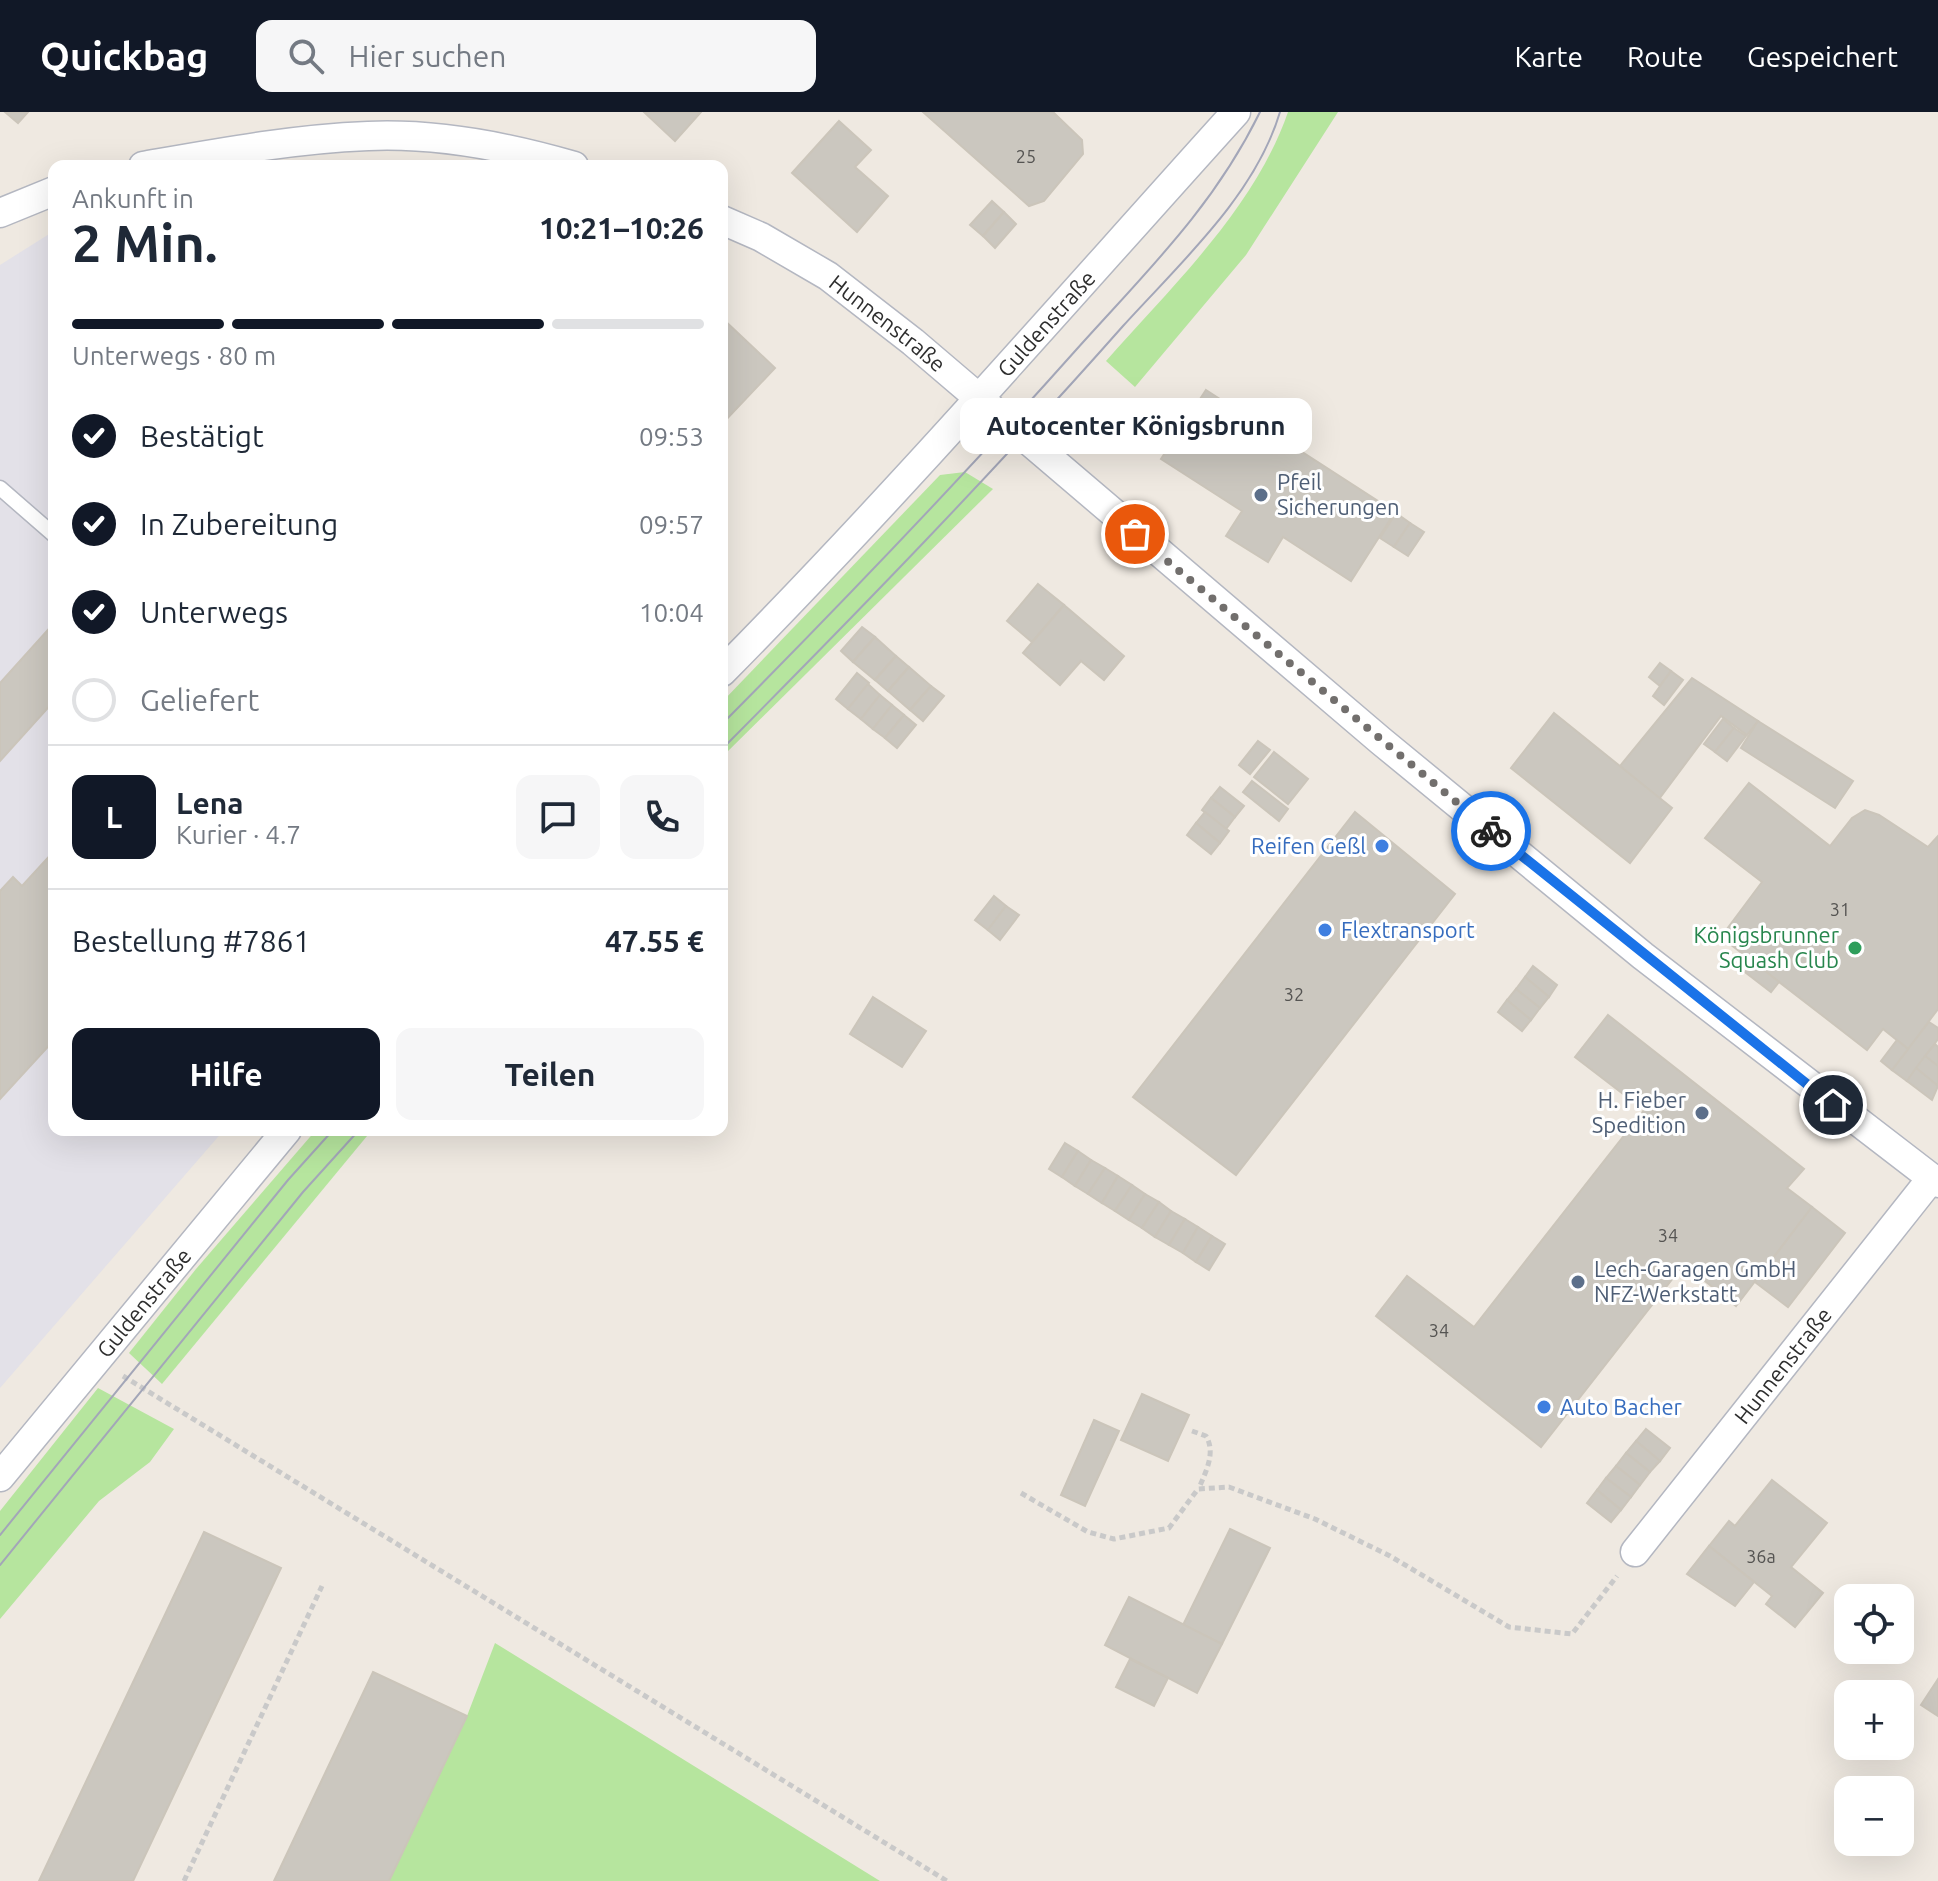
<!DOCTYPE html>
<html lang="de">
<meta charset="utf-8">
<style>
:root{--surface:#fff;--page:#f6f6f7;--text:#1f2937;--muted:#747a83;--line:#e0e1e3;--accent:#111827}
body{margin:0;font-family:Ubuntu,sans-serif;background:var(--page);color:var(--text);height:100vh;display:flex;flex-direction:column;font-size:30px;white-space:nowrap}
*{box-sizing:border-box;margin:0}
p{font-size:26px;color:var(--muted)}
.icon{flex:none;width:44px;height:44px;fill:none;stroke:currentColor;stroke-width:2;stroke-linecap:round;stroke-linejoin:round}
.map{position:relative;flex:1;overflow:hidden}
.drawer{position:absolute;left:48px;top:48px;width:680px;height:976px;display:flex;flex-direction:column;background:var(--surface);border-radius:16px;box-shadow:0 8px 32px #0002}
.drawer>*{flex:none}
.controls{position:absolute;left:1834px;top:1472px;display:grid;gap:16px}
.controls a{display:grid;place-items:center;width:80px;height:80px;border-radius:16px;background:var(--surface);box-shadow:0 8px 32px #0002;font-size:40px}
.pin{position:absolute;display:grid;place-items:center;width:68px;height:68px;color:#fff;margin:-34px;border:4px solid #fff;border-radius:50%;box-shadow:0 2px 8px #0007}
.courier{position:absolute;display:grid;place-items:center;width:80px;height:80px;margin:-40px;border:6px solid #1a73e8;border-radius:50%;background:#fff;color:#222;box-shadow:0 2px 10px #0007}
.bubble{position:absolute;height:56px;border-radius:16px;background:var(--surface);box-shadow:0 8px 32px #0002;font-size:26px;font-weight:600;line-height:56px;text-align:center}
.headline em{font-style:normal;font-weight:600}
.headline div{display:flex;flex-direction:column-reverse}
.headline{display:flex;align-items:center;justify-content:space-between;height:136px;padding:0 24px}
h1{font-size:52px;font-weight:600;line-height:60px}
.bar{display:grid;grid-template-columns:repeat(4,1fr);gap:12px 8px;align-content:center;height:96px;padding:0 24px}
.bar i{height:10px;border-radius:6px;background:var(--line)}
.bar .active{background:var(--accent)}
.bar p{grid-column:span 4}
.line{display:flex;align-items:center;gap:20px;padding:0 24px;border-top:2px solid var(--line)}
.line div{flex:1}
.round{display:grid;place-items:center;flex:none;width:84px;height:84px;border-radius:16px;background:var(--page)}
ol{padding:0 24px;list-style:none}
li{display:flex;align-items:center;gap:24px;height:88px}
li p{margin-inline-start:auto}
li .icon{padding:8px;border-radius:50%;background:var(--accent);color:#fff;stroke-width:4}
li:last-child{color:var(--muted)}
li i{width:44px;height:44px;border:4px solid var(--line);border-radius:50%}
.action{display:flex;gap:16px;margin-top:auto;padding:16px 24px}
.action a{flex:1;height:92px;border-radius:16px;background:var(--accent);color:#fff;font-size:32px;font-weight:600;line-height:92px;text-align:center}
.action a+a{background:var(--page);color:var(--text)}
header{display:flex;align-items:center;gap:48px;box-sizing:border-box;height:112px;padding:0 40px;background:var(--accent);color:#fff}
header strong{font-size:38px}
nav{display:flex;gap:44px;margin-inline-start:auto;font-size:28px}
.search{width:560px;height:72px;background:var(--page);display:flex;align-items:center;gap:20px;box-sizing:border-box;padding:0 28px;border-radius:16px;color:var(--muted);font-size:30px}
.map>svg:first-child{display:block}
.industrial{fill:#e3e1e8}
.green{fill:#b6e59e}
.building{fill:#cbc7bf;stroke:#cbc5ba;stroke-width:2}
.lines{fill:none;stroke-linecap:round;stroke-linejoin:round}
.lane-casing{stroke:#b4b7c1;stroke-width:17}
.street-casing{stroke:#b4b7c1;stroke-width:31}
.path{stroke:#c9c9c9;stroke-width:5;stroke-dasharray:6 4;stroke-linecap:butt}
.lane{stroke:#fff;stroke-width:14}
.street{stroke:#fff;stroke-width:28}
.tram{stroke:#a3a6b8;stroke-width:2}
.done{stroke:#726f6d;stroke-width:8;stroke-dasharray:0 14.4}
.route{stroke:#1a73e8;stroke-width:10}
.service-dot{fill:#5c6f8a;stroke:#fff;stroke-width:3}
.shop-dot{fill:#3f7fe0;stroke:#fff;stroke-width:3}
.leisure-dot{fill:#2e9e5b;stroke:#fff;stroke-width:3}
.labels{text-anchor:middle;stroke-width:6;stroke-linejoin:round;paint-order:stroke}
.number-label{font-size:18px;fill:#555452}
.street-label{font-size:22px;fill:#2e2e2e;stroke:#fff}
.service-label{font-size:22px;fill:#4e5e75;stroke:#fff;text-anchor:start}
.shop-label{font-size:22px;fill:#366cbe;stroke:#fff;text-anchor:start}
.leisure-label{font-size:22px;fill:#27864d;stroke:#fff;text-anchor:end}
</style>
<header>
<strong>Quickbag</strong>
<div class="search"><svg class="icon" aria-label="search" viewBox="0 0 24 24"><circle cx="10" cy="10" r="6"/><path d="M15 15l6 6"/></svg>Hier suchen</div>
<nav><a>Karte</a><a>Route</a><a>Gespeichert</a></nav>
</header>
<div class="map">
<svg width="1938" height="1769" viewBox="0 0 1938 1769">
<rect width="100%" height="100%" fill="#efe9e1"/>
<polygon class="industrial" points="54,119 54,1018 224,1018 0,1276 0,153"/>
<g class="green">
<path d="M1288,0H1338L1246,143L1135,275L1106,249C1172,174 1255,96 1288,0Z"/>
<polygon points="965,360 993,377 722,645 722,590 940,363"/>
<polygon points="316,1018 372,1018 162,1272 129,1241 196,1157"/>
<polygon points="98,1276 174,1317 150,1350 99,1389 0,1507 0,1399"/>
<polygon points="495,1531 880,1769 389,1769 467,1604"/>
</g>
<g class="building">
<polygon points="5,0 28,0 18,11"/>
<polygon points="644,0 701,0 675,29"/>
<polygon points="923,0 1053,0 1082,28 1083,42 1044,89 1029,94"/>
<polygon points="839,9 871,38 855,55 888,84 857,120 792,61"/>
<polygon points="992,89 1004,100 983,124 970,113"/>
<polygon points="1004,100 1016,112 995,136 983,124"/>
<polygon points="722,206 775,256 722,312"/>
<polygon points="1206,278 1395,400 1351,469 1283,425 1268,450 1226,424 1242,399 1161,347"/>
<polygon points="1396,401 1410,411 1394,435 1380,426"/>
<polygon points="1410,411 1424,420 1408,444 1394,435"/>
<polygon points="1038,472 1064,493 1032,530 1007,509"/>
<polygon points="1064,493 1124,544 1104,568 1081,549 1060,573 1023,541"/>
<polygon points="54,511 54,589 0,649 0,571"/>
<polygon points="862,515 875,525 853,550 841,539"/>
<polygon points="875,525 896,544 875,568 853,550"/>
<polygon points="896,544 909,555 888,579 875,568"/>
<polygon points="1660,551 1671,559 1660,574 1649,565"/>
<polygon points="909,555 931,574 910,598 888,579"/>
<polygon points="1671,559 1683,568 1664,593 1653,584"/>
<polygon points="857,561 869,571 848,597 836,587"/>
<polygon points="1692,566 1758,609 1747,623 1721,604 1659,687 1620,654"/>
<polygon points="868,572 880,583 861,607 848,597"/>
<polygon points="931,574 944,584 923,609 910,598"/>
<polygon points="880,583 892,593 873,617 861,607"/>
<polygon points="892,593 904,603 885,626 873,617"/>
<polygon points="1554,601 1672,696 1630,751 1511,656"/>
<polygon points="904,603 916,613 897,636 885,626"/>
<polygon points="1723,607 1734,616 1715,640 1704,632"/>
<polygon points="1758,609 1853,669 1835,696 1741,636"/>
<polygon points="1734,616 1746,624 1727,649 1715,640"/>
<polygon points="1258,629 1270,638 1250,662 1239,653"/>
<polygon points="1274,640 1308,667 1288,692 1254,665"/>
<polygon points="1252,669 1288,697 1279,709 1243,680"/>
<polygon points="1749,671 1830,734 1852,706 1865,698 1879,703 1928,735 1938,724 1938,897 1908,937 1883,917 1867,938 1721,825 1762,770 1705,726"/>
<polygon points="1220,675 1244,694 1235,705 1211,686"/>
<polygon points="1211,686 1235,705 1226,717 1202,698"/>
<polygon points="1205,700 1229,719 1220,731 1196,711"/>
<polygon points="1355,700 1455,782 1236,1063 1133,985"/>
<polygon points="1196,711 1220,731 1211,742 1187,723"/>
<polygon points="54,739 54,928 0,987 0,779 13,765 22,774"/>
<polygon points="994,784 1006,794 988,818 975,808"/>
<polygon points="1006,794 1019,803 1000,828 988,818"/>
<polygon points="1754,850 1779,870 1771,880 1745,860"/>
<polygon points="1533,854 1557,873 1549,885 1525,865"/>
<polygon points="1525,865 1549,885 1540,896 1516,877"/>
<polygon points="1516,877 1540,896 1531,908 1507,888"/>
<polygon points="873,885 926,919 902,955 850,922"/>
<polygon points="1507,888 1531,908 1522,919 1498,900"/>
<polygon points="1608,903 1804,1057 1787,1076 1812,1095 1736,1194 1684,1152 1541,1335 1376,1204 1407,1164 1474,1215 1644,998 1575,945"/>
<polygon points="1929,910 1938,916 1938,927 1907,969 1892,958"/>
<polygon points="1897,928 1908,937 1892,958 1881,949"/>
<polygon points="1935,932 1938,935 1938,954 1925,944"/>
<polygon points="1925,944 1938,954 1938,974 1916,956"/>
<polygon points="1916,956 1938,974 1932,988 1907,969"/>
<polygon points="1065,1031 1078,1039 1062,1065 1049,1057"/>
<polygon points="1078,1039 1091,1048 1075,1074 1062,1065"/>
<polygon points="1091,1048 1105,1056 1088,1082 1075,1074"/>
<polygon points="1105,1056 1118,1064 1102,1091 1088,1082"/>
<polygon points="1118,1064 1132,1073 1115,1099 1102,1091"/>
<polygon points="1132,1073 1145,1082 1129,1108 1115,1099"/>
<polygon points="1145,1082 1159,1090 1142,1116 1129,1108"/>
<polygon points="1159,1090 1171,1099 1155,1125 1142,1116"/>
<polygon points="1812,1095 1845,1121 1788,1195 1755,1170"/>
<polygon points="1171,1099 1185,1107 1169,1133 1155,1125"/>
<polygon points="1185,1107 1198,1115 1183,1141 1169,1133"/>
<polygon points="1198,1115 1212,1124 1196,1150 1183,1141"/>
<polygon points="1212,1124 1225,1132 1209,1158 1196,1150"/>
<polygon points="1142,1282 1189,1303 1168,1349 1121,1328"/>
<polygon points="1094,1308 1119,1319 1085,1394 1061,1383"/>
<polygon points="1646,1317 1670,1336 1660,1349 1636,1329"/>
<polygon points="1636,1329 1660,1349 1650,1360 1626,1341"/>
<polygon points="1626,1341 1650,1360 1640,1373 1616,1354"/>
<polygon points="1616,1354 1640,1373 1631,1385 1606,1366"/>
<polygon points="1606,1366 1631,1385 1621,1398 1597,1378"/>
<polygon points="1772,1368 1827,1411 1791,1455 1823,1481 1795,1515 1766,1492 1772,1484 1709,1434 1729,1409 1735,1414"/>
<polygon points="1597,1378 1621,1398 1611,1410 1587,1391"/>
<polygon points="1230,1417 1270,1436 1222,1532 1183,1513"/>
<polygon points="204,1420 281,1456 133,1769 39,1769"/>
<polygon points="1709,1434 1754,1470 1735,1494 1687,1462"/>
<polygon points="1129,1485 1222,1532 1197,1581 1105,1533"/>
<polygon points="1130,1547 1168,1566 1154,1594 1116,1575"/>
<polygon points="373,1560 467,1604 389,1769 274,1769"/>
<polygon points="1938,1567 1938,1604 1921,1593"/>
</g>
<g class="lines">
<defs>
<polyline id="lane" points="0,376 54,423"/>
<g id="street">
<path d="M143,54C217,41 292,27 368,24C436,21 509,35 574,54"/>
<polyline points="0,101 54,79"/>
<path id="s1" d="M722,108L761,125L828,164L913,230L1381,629L1643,844L1938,1071"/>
<path id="s2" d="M722,560C900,380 1066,188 1236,0"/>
<path id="s3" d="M0,1365L287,1018"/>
<path id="s4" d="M1635,1440L1931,1067"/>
</g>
</defs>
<use href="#lane" class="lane-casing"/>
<use href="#street" class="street-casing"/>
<g class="path">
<polyline points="123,1264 947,1769"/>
<path d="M1192,1319L1206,1324C1216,1341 1206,1359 1199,1376"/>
<polyline points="1021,1381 1088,1420 1114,1427 1169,1416 1198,1377 1229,1375 1315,1407 1390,1444 1509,1515 1572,1522 1617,1464"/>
<polyline points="184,1769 322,1474"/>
</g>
<use href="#lane" class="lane"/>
<use href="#street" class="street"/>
<g class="tram">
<path d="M722,612C843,490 962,366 1076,238C1146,160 1213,96 1260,0"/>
<path d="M722,637C859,499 994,360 1123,214C1180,151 1255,84 1280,0"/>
<polyline points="0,1423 288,1068 333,1018"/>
<polyline points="0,1453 303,1080 359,1018"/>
</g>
</g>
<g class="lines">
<polyline class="done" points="1135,422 1491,719"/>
<polyline class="route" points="1491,719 1833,993"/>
</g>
<g class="service-dot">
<circle cx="1261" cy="383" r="8"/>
<circle cx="1702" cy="1001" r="8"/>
<circle cx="1578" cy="1170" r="8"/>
</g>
<g class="shop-dot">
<circle cx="1382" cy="734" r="8"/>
<circle cx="1325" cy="818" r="8"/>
<circle cx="1544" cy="1295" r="8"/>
</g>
<circle class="leisure-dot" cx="1855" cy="836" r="8"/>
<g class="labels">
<g class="number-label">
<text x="1026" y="51">25</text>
<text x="1840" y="804">31</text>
<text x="1294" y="889">32</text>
<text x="1668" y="1130">34</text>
<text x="1439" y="1225">34</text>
<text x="1761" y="1451">36a</text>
</g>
<g class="street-label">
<text dy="8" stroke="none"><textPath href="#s2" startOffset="476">Guldenstraße</textPath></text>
<text dy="8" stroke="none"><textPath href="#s1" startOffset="196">Hunnenstraße</textPath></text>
<text dy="8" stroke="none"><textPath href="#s3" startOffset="226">Guldenstraße</textPath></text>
<text dy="8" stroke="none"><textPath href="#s4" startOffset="238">Hunnenstraße</textPath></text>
</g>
<g class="service-label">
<text x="1277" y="378">Pfeil<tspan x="1277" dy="25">Sicherungen</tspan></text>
<text x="1686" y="996" text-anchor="end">H. Fieber<tspan x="1686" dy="25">Spedition</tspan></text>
<text x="1594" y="1165">Lech-Garagen GmbH<tspan x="1594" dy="25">NFZ-Werkstatt</tspan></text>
</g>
<g class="shop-label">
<text x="1366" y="742" text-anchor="end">Reifen Geßl</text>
<text x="1341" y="826">Flextransport</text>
<text x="1560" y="1303">Auto Bacher</text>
</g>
<g class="leisure-label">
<text x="1839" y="831">Königsbrunner<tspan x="1839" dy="25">Squash Club</tspan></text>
</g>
</g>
</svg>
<div class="controls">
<a><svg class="icon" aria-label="locate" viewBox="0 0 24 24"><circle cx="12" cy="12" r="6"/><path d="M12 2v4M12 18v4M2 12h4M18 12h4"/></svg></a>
<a>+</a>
<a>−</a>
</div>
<div class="pin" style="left:1135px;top:422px;background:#ea580c"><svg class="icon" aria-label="bag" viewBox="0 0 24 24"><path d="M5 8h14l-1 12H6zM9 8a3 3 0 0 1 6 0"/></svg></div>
<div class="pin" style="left:1833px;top:993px;background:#1f2937"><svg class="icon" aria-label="home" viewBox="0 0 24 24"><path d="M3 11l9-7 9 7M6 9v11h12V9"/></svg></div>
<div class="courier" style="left:1491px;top:719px"><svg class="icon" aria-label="bike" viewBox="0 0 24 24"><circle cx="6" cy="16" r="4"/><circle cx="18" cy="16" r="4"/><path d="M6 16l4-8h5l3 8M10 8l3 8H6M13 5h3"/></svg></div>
<div class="bubble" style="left:960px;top:286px;width:352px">Autocenter Königsbrunn</div>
<section class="drawer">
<div class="headline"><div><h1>2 Min.</h1><p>Ankunft in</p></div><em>10:21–10:26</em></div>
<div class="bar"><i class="active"></i><i class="active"></i><i class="active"></i><i></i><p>Unterwegs · 80 m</p></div>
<ol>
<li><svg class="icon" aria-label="check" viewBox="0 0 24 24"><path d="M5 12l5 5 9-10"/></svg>Bestätigt<p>09:53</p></li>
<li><svg class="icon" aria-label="check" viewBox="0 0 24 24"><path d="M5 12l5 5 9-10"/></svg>In Zubereitung<p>09:57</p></li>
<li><svg class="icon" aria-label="check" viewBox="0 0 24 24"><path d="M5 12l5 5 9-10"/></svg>Unterwegs<p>10:04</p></li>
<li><i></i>Geliefert</li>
</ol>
<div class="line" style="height:144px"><b class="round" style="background:var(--accent);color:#fff">L</b><div><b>Lena</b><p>Kurier · 4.7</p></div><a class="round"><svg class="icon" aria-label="chat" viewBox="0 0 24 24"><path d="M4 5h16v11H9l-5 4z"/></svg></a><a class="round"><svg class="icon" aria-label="phone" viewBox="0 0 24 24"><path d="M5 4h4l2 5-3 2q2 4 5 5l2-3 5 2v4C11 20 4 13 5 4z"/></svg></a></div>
<div class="line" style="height:104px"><div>Bestellung #7861</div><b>47.55 €</b></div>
<div class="action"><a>Hilfe</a><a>Teilen</a></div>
</section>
</div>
